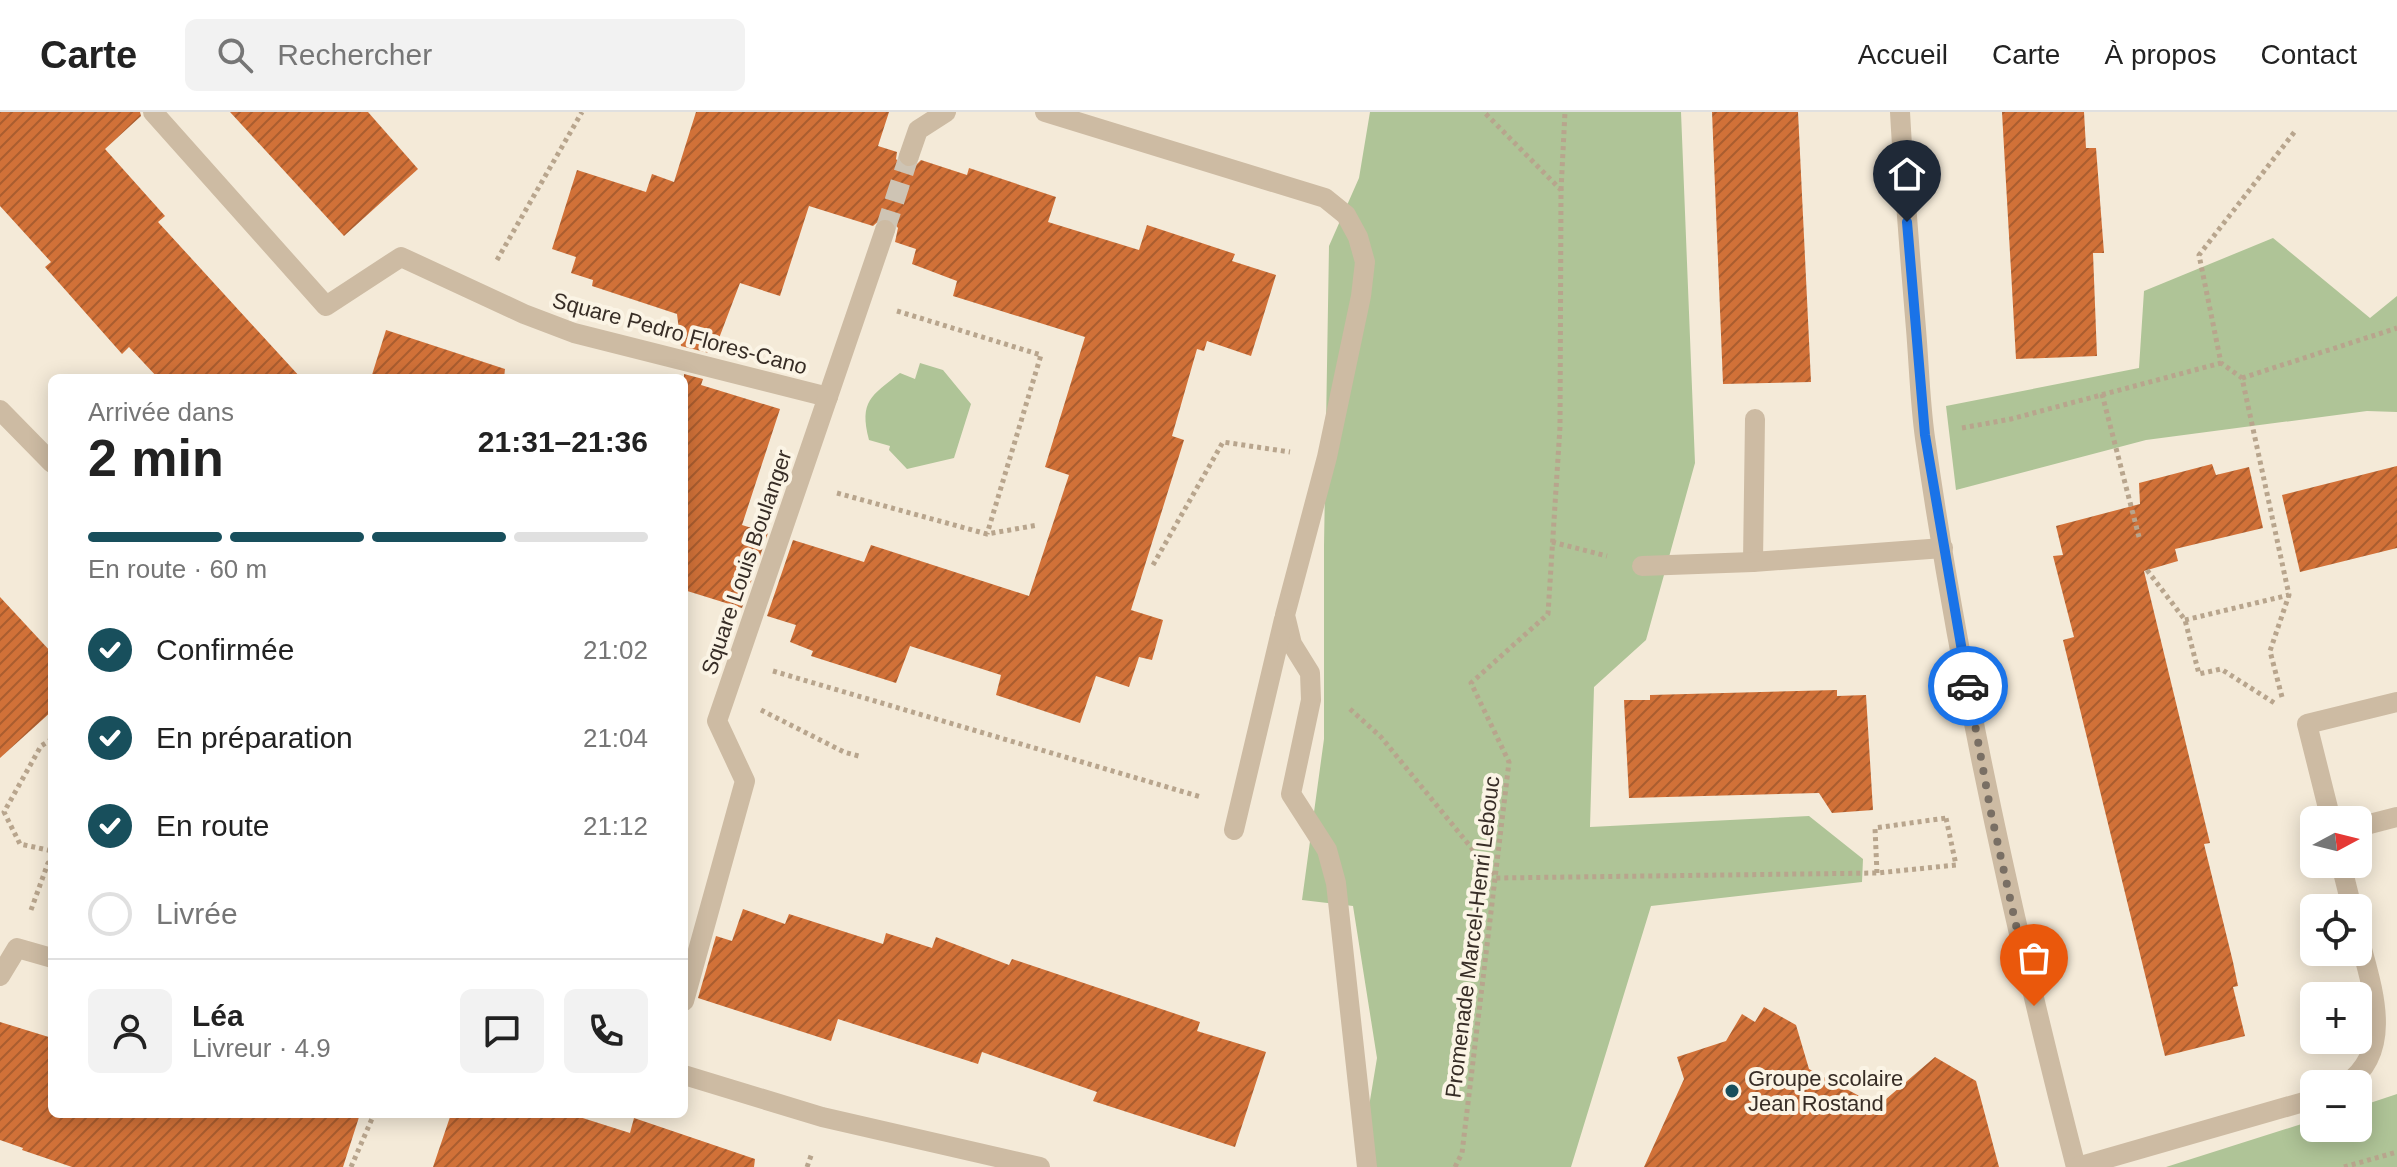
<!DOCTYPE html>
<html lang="fr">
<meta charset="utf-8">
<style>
:root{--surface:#fff;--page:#f2f2f2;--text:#222;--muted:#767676;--line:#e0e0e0;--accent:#184f5c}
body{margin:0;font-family:Helvetica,sans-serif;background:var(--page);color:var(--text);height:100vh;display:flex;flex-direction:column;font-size:30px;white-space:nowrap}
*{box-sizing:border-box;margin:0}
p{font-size:26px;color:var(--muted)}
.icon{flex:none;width:44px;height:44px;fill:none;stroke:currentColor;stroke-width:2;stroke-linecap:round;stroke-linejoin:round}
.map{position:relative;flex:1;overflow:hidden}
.side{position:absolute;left:48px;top:262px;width:640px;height:744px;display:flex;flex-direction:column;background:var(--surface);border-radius:12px;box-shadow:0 4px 20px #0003}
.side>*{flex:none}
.needle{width:52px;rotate:83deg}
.buttons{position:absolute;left:2300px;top:694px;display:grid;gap:16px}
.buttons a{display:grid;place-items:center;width:72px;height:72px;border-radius:12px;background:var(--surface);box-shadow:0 4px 20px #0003;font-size:40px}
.pin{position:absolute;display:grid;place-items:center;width:68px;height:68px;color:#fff;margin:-82px -34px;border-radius:50% 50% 50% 0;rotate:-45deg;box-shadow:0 0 8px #0007}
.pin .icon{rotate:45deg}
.courier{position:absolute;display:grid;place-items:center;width:80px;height:80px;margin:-40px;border:6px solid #1a73e8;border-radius:50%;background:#fff;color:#222;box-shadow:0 2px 10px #0007}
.summary em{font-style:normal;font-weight:700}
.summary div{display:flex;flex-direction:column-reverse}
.summary{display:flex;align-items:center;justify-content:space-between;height:136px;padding:0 40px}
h1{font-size:52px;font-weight:700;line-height:60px}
.bar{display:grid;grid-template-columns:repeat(4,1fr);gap:12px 8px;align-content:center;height:96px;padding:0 40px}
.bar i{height:10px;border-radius:6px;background:var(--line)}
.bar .current{background:var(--accent)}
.bar p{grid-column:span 4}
.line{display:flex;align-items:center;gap:20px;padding:0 40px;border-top:2px solid var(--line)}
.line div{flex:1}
.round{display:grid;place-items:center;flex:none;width:84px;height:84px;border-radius:12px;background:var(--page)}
ol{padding:0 40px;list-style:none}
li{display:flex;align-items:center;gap:24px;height:88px}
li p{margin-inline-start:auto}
li .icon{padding:8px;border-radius:50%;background:var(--accent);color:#fff;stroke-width:4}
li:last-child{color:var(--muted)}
li i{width:44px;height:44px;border:4px solid var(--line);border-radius:50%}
header{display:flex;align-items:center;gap:48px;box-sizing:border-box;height:112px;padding:0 40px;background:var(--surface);border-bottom:2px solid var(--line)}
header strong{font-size:38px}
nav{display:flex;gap:44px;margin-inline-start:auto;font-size:28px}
.search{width:560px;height:72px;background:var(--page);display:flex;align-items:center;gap:20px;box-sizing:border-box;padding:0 28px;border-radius:12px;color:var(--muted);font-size:30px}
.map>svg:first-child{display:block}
.green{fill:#afc497}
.building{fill:url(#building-hatch)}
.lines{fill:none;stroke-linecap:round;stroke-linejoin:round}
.minor-tunnel{stroke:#cec4b4;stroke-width:20;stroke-dasharray:20 10;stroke-linecap:butt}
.path{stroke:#b8a58d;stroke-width:5;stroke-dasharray:4 4;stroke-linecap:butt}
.minor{stroke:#cdbba3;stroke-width:20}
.done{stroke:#796f64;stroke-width:8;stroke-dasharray:0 14.4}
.route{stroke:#1a73e8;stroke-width:10}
.poi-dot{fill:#184f5c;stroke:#fbf4e5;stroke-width:3}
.labels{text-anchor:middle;stroke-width:8;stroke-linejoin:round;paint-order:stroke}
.street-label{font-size:22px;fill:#372d26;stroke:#fbf4e5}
.poi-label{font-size:22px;fill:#372d26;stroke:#fbf4e5;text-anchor:start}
</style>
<header>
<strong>Carte</strong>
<div class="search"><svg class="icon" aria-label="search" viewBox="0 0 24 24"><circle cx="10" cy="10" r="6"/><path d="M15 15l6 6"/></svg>Rechercher</div>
<nav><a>Accueil</a><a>Carte</a><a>À propos</a><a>Contact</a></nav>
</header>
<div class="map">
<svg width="2397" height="1055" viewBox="0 0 2397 1055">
<defs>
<pattern id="building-hatch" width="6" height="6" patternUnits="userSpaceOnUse" patternTransform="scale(2)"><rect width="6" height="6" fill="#d17138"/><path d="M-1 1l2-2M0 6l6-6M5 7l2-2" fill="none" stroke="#aa5d2f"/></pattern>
</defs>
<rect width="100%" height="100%" fill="#f4ead8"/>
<g class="green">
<polygon points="1370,0 1681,0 1695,351 1646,528 1594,575 1590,715 1809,704 1863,747 1862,770 1651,794 1571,1055 1359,1055 1377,946 1353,794 1302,788 1324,627 1324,434 1329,134 1359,66"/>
<polygon points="2273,126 2370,206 2397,184 2397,300 2367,299 2146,328 1956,378 1946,294 2139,256 2144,179"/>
<path d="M920,251L943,258L971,292L954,346L907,357L889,338L890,334L869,328C859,289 871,284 900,261L915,267Z"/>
<polygon points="2397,982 2397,1055 2166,1055 2314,1008 2314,1016 2358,1016 2358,995"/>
</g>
<g class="building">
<polygon points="0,0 140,0 141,4 105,37 165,104 158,110 301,266 158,266 129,235 122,242 45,155 51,150 0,94"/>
<polygon points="230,0 368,0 418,57 344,124"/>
<polygon points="696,0 889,0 878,34 897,40 896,47 904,56 912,57 921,48 967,63 969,56 1056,85 1048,110 1139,138 1147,113 1235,142 1232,149 1276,163 1251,244 1207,229 1204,239 1197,237 1172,324 1184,328 1131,498 1163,508 1152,548 1139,545 1129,575 1096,564 1080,611 996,583 1001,563 910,534 896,571 811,544 813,539 790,530 796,513 767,504 793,428 864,450 871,433 1029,484 1069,363 1045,355 1085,225 953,184 957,169 912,152 916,137 895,130 898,116 890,106 882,106 873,114 809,94 780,184 740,171 713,242 681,234 677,202 592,174 593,168 571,161 576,145 552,137 577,58 646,80 652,62 674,70"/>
<polygon points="1712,0 1798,0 1811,270 1723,272"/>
<polygon points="2002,0 2084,0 2086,36 2096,36 2104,141 2093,141 2097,244 2016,247"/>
<polygon points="386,218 505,257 504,266 371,266"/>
<polygon points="684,262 703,267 701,273 780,297 742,413 768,421 742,496 684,478"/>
<polygon points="2212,352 2216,363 2249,355 2263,416 2175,437 2178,449 2144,459 2210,731 2204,732 2233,850 2238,874 2233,875 2245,924 2165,944 2063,528 2074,525 2053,444 2063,443 2056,414 2140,392 2139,371"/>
<polygon points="2397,354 2397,436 2300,460 2282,383"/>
<polygon points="0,485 52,541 52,599 0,646"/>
<polygon points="1837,578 1837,584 1866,583 1873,698 1832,701 1819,681 1629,686 1624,588 1650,588 1650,583"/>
<polygon points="743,797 785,812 789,802 883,832 886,821 932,836 936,825 1009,853 1012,847 1200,910 1197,919 1266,940 1235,1035 1093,989 1097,980 982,940 978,952 838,907 831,929 698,886 716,824 732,829"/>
<polygon points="1764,895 1796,913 1809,957 1878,994 1935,945 1976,969 1999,1055 1644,1055 1684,967 1677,945 1726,929 1742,902 1755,910"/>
<polygon points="0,910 52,926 52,1002 360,1002 343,1055 72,1055 22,1038 23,1036 0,1028"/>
<polygon points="451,1002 570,1002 630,1021 634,1006 755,1047 754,1055 433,1055"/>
</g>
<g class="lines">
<polyline class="minor-tunnel" points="885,118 909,44"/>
<g class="path">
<polyline points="1561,78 1565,0"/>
<polyline points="497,148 582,0"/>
<polyline points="897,199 1041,243 987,422"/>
<polyline points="2242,266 2397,216"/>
<polyline points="2102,282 2139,425"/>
<polyline points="1962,316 2011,307 2221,251"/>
<polyline points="837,381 987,422 1038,413"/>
<polyline points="1552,430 1607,444"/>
<polyline points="1153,453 1223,330 1290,340"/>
<polyline points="2147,458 2185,508 2199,562 2221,557 2276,592"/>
<polyline points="2185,508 2289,483"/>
<polyline points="773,559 1201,685"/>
<polyline points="2282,585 2270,539 2289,483 2242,266 2221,251 2199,143 2296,18"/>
<polyline points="1350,597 1381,625 1496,766 1877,761 1956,753 1946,706"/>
<polyline points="761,598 844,640 862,645"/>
<polyline points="52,627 41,634 4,700 20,732 52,739"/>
<polyline points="1877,761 1875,716 1946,706"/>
<polyline points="31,798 48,751 52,751"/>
<polyline points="351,1055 374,1002"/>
<polyline points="807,1055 812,1041"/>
<polyline points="1455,1055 1462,1041 1509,650 1471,571 1548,502 1560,315 1561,78 1484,0"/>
<polyline points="2344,1055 2397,1040"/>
</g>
<g class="minor">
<polyline points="153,0 326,194 401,145 524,202 574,221 828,285"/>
<polyline points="1045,0 1325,86 1346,103 1358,125 1365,150 1361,184 1327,345 1285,503 1292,532 1310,561 1311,588 1291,682 1327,738 1336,771 1367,1055"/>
<path d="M1900,0C1904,73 1910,145 1916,217C1919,253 1920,290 1925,326C1960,572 2014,815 2076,1055"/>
<polyline points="909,44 918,18 946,0"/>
<polyline points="0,298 52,351"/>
<polyline points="1753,450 1755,307"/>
<polyline points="1642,454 1753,450 1943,436"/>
<polyline points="2331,708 2307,612 2397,590"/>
<polyline points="2358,715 2397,705"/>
<polyline points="1234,718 1284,507"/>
<polyline points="2341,752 2352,796"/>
<polyline points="0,864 17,836 52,846"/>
<polyline points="684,889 745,669 717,609 885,118"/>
<polyline points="684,963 822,1005 1040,1055"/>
<path d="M2346,972C2397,937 2370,870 2358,822"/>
<polyline points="2077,1055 2314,987"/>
</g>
</g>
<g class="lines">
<polyline class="done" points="1968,574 1991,701 2034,894"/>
<polyline class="route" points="1907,110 1925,323 1968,574"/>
</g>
<circle class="poi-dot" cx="1732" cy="979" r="8"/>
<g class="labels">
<g class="street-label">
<text transform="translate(680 221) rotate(15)" y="8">Square Pedro Flores-Cano</text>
<text transform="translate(746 450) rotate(-71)" y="8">Square Louis Boulanger</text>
<text transform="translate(1472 825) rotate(-83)" y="8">Promenade Marcel-Henri Lebouc</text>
</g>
<g class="poi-label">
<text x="1748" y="974">Groupe scolaire<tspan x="1748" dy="25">Jean Rostand</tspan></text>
</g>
</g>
</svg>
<div class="buttons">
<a><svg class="needle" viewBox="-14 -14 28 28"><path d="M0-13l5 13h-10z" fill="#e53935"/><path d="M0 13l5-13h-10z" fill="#767676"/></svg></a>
<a><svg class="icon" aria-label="locate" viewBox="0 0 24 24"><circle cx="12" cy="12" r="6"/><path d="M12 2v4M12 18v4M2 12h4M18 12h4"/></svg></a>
<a>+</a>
<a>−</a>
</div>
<div class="pin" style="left:2034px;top:894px;background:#ea580c"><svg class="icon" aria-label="bag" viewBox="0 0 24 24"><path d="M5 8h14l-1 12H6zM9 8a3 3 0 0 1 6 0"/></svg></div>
<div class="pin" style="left:1907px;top:110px;background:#1f2937"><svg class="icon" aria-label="home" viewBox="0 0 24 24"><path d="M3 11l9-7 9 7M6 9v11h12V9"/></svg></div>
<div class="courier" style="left:1968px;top:574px"><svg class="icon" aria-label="car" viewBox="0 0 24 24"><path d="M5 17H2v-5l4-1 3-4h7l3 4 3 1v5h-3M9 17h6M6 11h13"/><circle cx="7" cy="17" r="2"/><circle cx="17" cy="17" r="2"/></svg></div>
<section class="side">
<div class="summary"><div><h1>2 min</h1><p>Arrivée dans</p></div><em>21:31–21:36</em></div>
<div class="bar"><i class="current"></i><i class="current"></i><i class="current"></i><i></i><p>En route · 60 m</p></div>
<ol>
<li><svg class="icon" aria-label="check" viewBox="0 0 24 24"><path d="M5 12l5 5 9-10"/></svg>Confirmée<p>21:02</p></li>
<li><svg class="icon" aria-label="check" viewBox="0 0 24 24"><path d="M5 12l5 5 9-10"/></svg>En préparation<p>21:04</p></li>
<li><svg class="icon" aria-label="check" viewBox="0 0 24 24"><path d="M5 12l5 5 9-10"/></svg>En route<p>21:12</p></li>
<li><i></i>Livrée</li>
</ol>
<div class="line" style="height:144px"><a class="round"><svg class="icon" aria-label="person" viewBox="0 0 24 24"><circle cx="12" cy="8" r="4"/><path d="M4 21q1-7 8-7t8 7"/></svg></a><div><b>Léa</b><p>Livreur · 4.9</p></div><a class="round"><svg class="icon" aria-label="chat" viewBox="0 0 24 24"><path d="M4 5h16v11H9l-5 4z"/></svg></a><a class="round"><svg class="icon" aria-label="phone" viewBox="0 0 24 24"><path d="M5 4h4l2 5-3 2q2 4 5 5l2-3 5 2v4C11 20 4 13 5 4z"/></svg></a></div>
</section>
</div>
